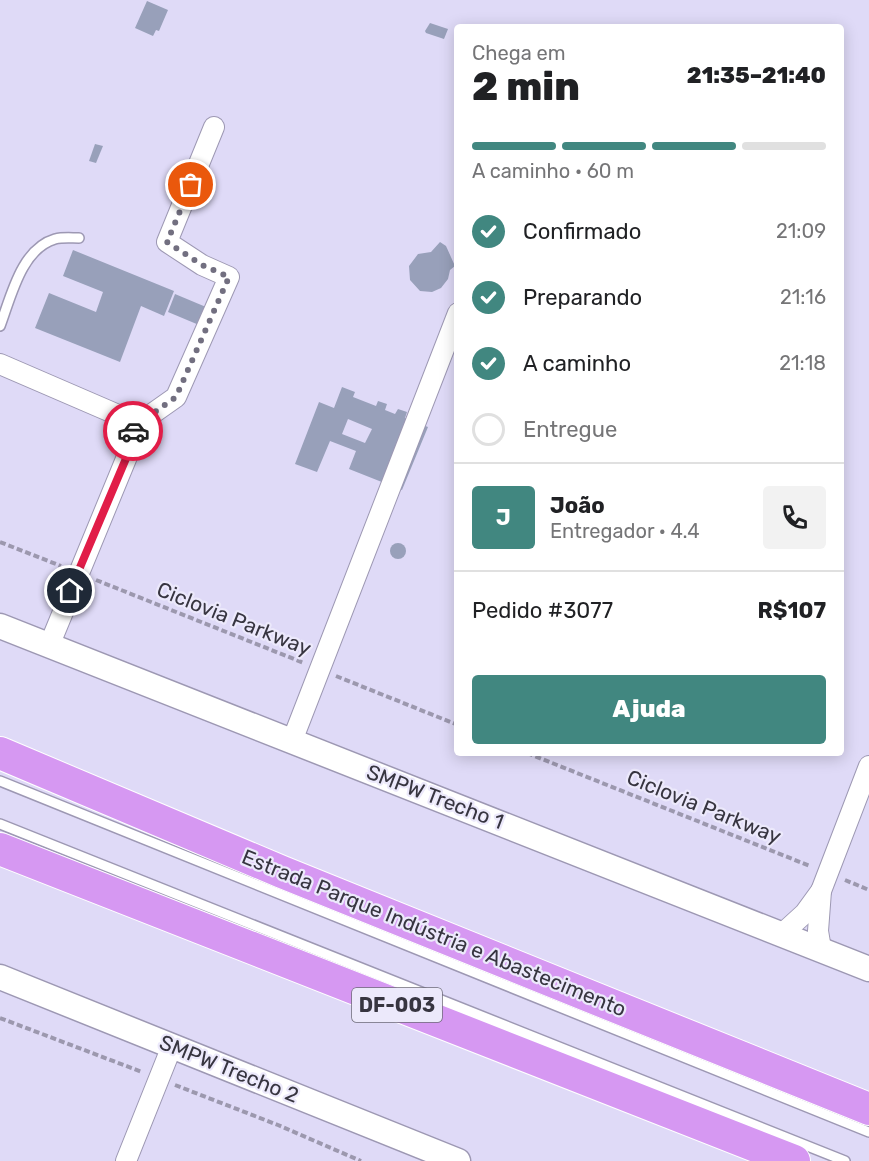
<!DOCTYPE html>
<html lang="pt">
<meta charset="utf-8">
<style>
:root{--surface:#fff;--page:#f2f2f2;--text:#202124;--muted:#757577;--line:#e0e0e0;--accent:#418780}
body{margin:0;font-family:Rubik,sans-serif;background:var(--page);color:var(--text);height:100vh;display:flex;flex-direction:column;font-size:22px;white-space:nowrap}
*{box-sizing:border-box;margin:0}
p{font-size:20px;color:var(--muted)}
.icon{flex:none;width:33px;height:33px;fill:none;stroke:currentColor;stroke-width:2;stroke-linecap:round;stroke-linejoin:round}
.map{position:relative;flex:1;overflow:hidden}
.sheet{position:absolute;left:454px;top:24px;width:390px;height:732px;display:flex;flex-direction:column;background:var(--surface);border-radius:6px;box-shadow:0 3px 15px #0003}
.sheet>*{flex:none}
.pin{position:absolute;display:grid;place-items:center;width:51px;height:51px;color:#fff;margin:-26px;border:3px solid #fff;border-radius:50%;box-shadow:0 2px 6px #0007}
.courier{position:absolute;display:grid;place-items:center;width:60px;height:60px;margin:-30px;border:4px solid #e11d48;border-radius:50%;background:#fff;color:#222;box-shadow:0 2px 8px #0007}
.head em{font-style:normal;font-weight:800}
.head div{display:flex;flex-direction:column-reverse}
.head{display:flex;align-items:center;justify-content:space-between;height:102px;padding:0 18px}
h1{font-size:39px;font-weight:800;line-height:45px}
.bar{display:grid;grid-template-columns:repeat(4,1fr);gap:9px 6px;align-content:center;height:72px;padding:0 18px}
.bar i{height:8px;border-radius:4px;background:var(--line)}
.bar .on{background:var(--accent)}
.bar p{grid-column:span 4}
.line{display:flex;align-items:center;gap:15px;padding:0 18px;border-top:2px solid var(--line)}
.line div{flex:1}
.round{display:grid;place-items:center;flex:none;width:63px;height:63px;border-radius:6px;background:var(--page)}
ol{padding:0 18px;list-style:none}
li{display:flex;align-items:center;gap:18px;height:66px}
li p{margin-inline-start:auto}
li .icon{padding:6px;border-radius:50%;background:var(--accent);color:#fff;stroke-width:4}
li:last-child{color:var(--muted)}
li i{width:33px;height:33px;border:3px solid var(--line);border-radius:50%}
.button{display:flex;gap:12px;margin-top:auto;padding:12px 18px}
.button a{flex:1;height:69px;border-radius:6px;background:var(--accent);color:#fff;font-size:24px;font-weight:800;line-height:69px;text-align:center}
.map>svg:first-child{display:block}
.building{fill:#98a0ba;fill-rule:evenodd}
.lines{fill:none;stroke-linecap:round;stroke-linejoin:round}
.service-casing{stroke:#9d98b3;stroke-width:12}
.minor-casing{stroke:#9d98b3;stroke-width:22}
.tertiary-casing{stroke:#9d98b3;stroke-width:27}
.trunk-casing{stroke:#fff;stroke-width:34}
.path{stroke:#9c98ae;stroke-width:4;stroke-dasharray:6 3;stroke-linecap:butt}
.service{stroke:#fff;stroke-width:9}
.minor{stroke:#fff;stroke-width:20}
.tertiary{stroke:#fff;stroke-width:24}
.trunk{stroke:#d698f2;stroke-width:32}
.done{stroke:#726f80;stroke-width:6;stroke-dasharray:0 10.8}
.route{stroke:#e11d48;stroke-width:8}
.labels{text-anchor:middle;stroke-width:4.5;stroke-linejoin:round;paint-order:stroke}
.shield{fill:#ece9fb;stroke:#6d6b78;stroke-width:1.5}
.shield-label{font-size:20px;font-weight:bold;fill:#373540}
.street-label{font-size:21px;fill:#373540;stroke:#ece9fb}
</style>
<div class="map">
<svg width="869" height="1161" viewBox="0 0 869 1161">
<rect width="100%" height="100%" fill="#dfdaf7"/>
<g class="building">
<polygon points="147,1 168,10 159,31 156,30 153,36 135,28"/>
<polygon points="430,23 448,29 444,39 426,33 425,31"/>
<polygon points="95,144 103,146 96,163 89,161"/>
<polygon points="440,242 446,246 455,266 450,270 448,279 441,288 432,292 420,291 410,280 409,266 418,254 431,252"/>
<polygon points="73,250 174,291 164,316 141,306 120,362 35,328 49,293 96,312 103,292 63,276"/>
<polygon points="175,294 206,307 199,325 168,312"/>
<path d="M342,387L355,392L353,397L376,406L378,401L387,404L385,410L395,414L398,409L407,412L405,418L428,427L402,490L349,469L356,451L330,441L317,472L295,464L319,402L334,408ZM348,419L372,429L365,443L342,434Z"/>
<circle cx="398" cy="551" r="8"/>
</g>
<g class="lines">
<defs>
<g id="service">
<path d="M0,326C11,297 21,249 55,239C63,237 71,238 79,238"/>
<polyline points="0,781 869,1132"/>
<polyline points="0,824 845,1161"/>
</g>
<g id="minor">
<path d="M0,364L125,418C133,425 134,432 133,442L49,646"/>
<polyline points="132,428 176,397 229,277 202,265 167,242 214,127"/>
<polyline points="292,741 458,313"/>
<polyline points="782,934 805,913 821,891"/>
<polyline points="821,949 818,931 821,891 869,766"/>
<polyline points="126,1161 172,1046"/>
</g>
<g id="tertiary">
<polyline points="0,626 869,969"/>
<polyline points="0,977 458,1161"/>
</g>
<g id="trunk">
<polyline points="0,753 282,872 869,1109"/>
<polyline points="0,849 794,1161"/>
</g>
</defs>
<use href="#service" class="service-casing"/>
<use href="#minor" class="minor-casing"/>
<use href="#tertiary" class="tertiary-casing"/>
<use href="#trunk" class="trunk-casing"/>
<g class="path">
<polyline points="0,542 61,566"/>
<polyline points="96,580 304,663"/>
<polyline points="336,676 458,725"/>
<polyline points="527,753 810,866"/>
<polyline points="845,880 869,890"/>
<polyline points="0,1018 142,1072"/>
<polyline points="175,1085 278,1125 361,1161"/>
</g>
<use href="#service" class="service"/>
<use href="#minor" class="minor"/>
<use href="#tertiary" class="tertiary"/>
<use href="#trunk" class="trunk"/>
</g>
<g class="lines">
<polyline class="done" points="133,431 132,428 176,397 229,277 202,265 167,242 191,185"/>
<polyline class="route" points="70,591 133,442 133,431"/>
</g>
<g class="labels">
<rect class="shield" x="352" y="988" width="90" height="34" rx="4.5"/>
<g class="shield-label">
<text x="397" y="1012">DF-003</text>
</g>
<g class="street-label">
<text transform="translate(234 619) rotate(22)" y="7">Ciclovia Parkway</text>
<text transform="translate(435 797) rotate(21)" y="7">SMPW Trecho 1</text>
<text transform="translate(704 807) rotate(22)" y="7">Ciclovia Parkway</text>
<text transform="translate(434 933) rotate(22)" y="7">Estrada Parque Indústria e Abastecimento</text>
<text transform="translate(229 1069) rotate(22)" y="7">SMPW Trecho 2</text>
</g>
</g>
</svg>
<div class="pin" style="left:191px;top:185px;background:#ea580c"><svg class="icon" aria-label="bag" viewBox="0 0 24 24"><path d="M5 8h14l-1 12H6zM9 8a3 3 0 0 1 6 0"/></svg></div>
<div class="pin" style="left:70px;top:591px;background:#1f2937"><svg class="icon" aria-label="home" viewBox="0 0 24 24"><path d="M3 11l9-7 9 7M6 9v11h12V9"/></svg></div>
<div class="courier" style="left:133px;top:431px"><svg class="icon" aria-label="car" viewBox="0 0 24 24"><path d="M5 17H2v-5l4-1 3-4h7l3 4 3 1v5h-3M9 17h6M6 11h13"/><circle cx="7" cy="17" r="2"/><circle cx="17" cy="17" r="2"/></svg></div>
<section class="sheet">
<div class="head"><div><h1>2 min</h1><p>Chega em</p></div><em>21:35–21:40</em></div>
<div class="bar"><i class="on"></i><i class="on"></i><i class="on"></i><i></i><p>A caminho · 60 m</p></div>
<ol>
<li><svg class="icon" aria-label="check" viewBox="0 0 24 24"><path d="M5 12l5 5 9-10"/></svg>Confirmado<p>21:09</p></li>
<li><svg class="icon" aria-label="check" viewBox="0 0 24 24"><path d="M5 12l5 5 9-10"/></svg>Preparando<p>21:16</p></li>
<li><svg class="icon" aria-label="check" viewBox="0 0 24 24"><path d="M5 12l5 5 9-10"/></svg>A caminho<p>21:18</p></li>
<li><i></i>Entregue</li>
</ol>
<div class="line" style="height:108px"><b class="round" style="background:var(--accent);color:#fff">J</b><div><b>João</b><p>Entregador · 4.4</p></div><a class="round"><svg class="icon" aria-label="phone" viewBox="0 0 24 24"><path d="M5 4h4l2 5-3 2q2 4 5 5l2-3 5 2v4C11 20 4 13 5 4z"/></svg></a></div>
<div class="line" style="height:78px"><div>Pedido #3077</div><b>R$107</b></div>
<div class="button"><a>Ajuda</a></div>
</section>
</div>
